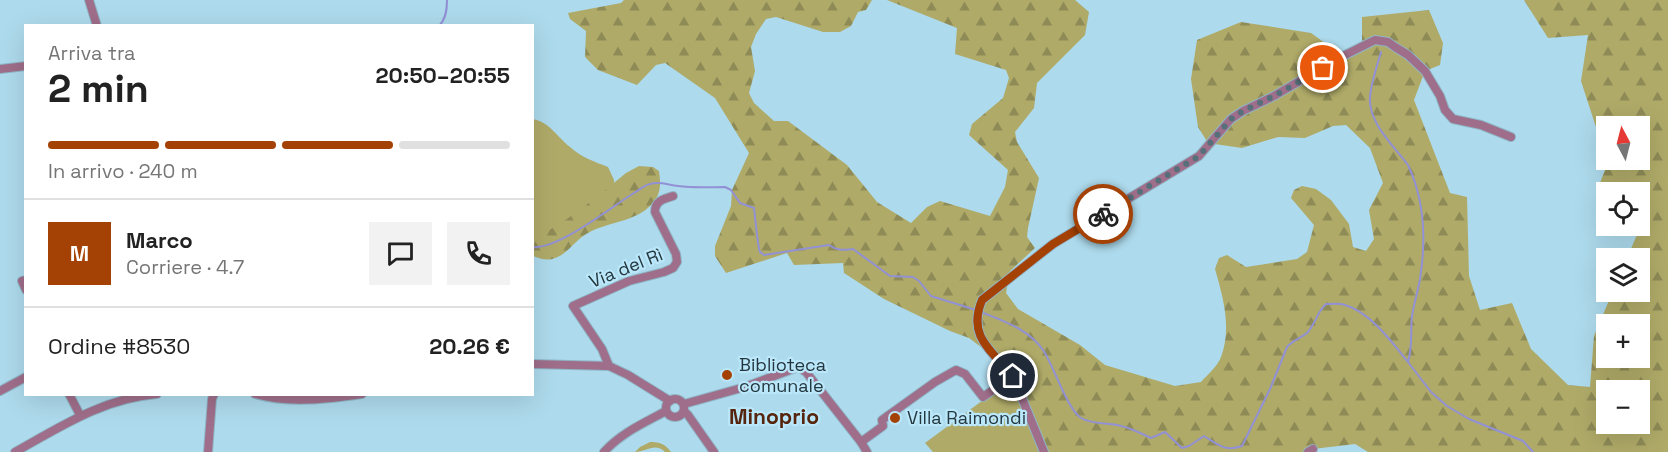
<!DOCTYPE html>
<html lang="it">
<meta charset="utf-8">
<style>
:root{--surface:#fff;--page:#f2f2f2;--text:#222;--muted:#767676;--line:#e0e0e0;--accent:#a44104}
body{margin:0;font-family:"Space Grotesk",sans-serif;background:var(--page);color:var(--text);height:100vh;display:flex;flex-direction:column;font-size:22px;white-space:nowrap}
*{box-sizing:border-box;margin:0}
p{font-size:20px;color:var(--muted)}
.icon{flex:none;width:33px;height:33px;fill:none;stroke:currentColor;stroke-width:2;stroke-linecap:round;stroke-linejoin:round}
.map{position:relative;flex:1;overflow:hidden}
.details{position:absolute;left:24px;top:24px;width:510px;height:372px;display:flex;flex-direction:column;background:var(--surface);border-radius:0px;box-shadow:0 6px 24px #0002}
.details>*{flex:none}
.needle{width:39px;rotate:353deg}
.fabs{position:absolute;left:1596px;top:116px;display:grid;gap:12px}
.fabs a{display:grid;place-items:center;width:54px;height:54px;border-radius:0px;background:var(--surface);box-shadow:0 6px 24px #0002;font-size:30px}
.pin{position:absolute;display:grid;place-items:center;width:51px;height:51px;color:#fff;margin:-26px;border:3px solid #fff;border-radius:50%;box-shadow:0 2px 6px #0007}
.courier{position:absolute;display:grid;place-items:center;width:60px;height:60px;margin:-30px;border:4px solid #a44104;border-radius:50%;background:#fff;color:#222;box-shadow:0 2px 8px #0007}
.head em{font-style:normal;font-weight:800}
.head div{display:flex;flex-direction:column-reverse}
.head{display:flex;align-items:center;justify-content:space-between;height:102px;padding:0 24px}
h1{font-size:39px;font-weight:800;line-height:45px}
.bar{display:grid;grid-template-columns:repeat(4,1fr);gap:9px 6px;align-content:center;height:72px;padding:0 24px}
.bar i{height:8px;border-radius:4px;background:var(--line)}
.bar .active{background:var(--accent)}
.bar p{grid-column:span 4}
.line{display:flex;align-items:center;gap:15px;padding:0 24px;border-top:2px solid var(--line)}
.line div{flex:1}
.round{display:grid;place-items:center;flex:none;width:63px;height:63px;border-radius:0px;background:var(--page)}
.map>svg:first-child{display:block}
.green{fill:#afaa68}
.forest{fill:url(#forest-firs);fill-rule:evenodd}
.lines{fill:none;stroke-linecap:round;stroke-linejoin:round}
.stream{stroke:#9291d5;stroke-width:2}
.minor-casing{stroke:#8fb6c6;stroke-width:10}
.minor{stroke:#9f6e8a;stroke-width:8}
.done{stroke:#55707b;stroke-width:6;stroke-dasharray:0 10.8}
.route{stroke:#a44104;stroke-width:8}
.poi-dot{fill:#a44104;stroke:#bae7fa;stroke-width:2}
.labels{text-anchor:middle;stroke-width:4.5;stroke-linejoin:round;paint-order:stroke}
.street-label{font-size:18px;fill:#25373e;stroke:#bae7fa}
.poi-label{font-size:18px;fill:#25373e;stroke:#bae7fa;text-anchor:start}
.quarter-label{font-size:21px;font-weight:bold;fill:#56250d;stroke:#bae7fa}
</style>
<div class="map">
<svg width="1668" height="452" viewBox="0 0 1668 452">
<defs>
<pattern id="forest-firs" width="22" height="20" patternUnits="userSpaceOnUse" patternTransform="scale(1.5)"><rect width="22" height="20" fill="#afaa68"/><path d="M5 1l3.5 6h-7zM16 11l3.5 6h-7z" fill="#8e8b57"/></pattern>
</defs>
<rect width="100%" height="100%" fill="#addaec"/>
<g class="green">
<path d="M532,119C549,121 558,138 570,147C581,157 595,162 608,167L614,180L615,191L550,234L533,232Z"/>
<polygon points="1013,378 1043,452 933,452 925,443"/>
<path d="M650,442C660,442 665,444 671,452H665C655,442 646,452 635,452L640,447Z"/>
</g>
<g class="forest">
<path d="M624,0H872L866,10L858,12L851,26L840,32H823L776,17L766,19L756,34L751,47L755,71L749,93L754,103L774,121H788L847,165L877,202L911,223L927,207L940,201L990,216L1005,187L1008,170L969,135L972,124L1003,98L1009,78L1006,70L955,54L957,28L887,0H1075L1089,12L1085,35L1037,83L1034,108L1015,132L1017,142L1039,178L1028,228L1027,237L1035,248L1010,271L1006,293L1018,309L1080,345L1105,365L1175,386L1201,382C1207,375 1218,366 1221,357C1232,328 1223,297 1215,269L1219,258L1227,255L1246,267L1297,259L1307,252L1314,225L1291,198L1294,190L1302,186L1316,189L1331,200L1349,224L1353,247L1366,251L1374,239L1369,210L1383,183L1370,148L1346,125L1333,126L1305,138L1278,137L1242,148L1208,143L1198,127L1191,79L1197,40L1241,22L1311,33L1343,56L1362,47V17L1429,10L1443,43L1440,65L1425,71L1414,100L1450,193L1467,197L1469,276L1480,310L1512,303L1531,349L1568,385L1590,387L1594,336L1613,291H1640V258H1627L1639,230L1640,211V192H1606V197L1598,188L1608,162L1607,159H1640V126H1606V158L1581,81L1588,35L1548,38L1524,0H1668V452H1368L1355,444L1313,449L1308,452H1045L1010,369L969,338L950,331L884,299L844,273L843,263L794,265L787,253L726,273L715,256V246L731,206L732,190L749,153L715,98L665,63L656,65L637,85L598,70L585,57L586,31L570,19L568,13L621,3ZM1606,324H1640V357H1606ZM1606,390H1640V423H1606Z"/>
<path d="M639,166L653,167L659,171C661,185 661,195 651,205C635,222 607,222 588,233C576,239 568,254 555,258C548,261 540,259 533,256V230L537,232H543L556,227L597,197L626,173Z"/>
</g>
<g class="lines">
<g class="stream">
<path d="M439,26C446,19 447,10 447,0"/>
<path d="M532,247C558,250 611,207 634,193C639,190 645,185 650,184C660,181 668,185 678,186C693,188 709,187 725,187L731,190L740,203L754,208C755,216 758,249 760,252C761,253 763,254 764,255L829,245C837,251 843,250 853,249L890,276L913,277L919,281L931,296L976,310"/>
<path d="M981,312C1003,321 1029,329 1043,350C1054,366 1067,409 1081,418C1092,425 1109,422 1121,426C1131,428 1142,434 1151,438L1165,432L1182,448L1189,446L1204,436C1219,445 1225,452 1242,446L1270,389L1287,347C1293,340 1301,338 1307,333C1315,325 1317,312 1326,304C1332,304 1340,303 1345,305C1370,312 1392,342 1408,362C1413,345 1410,333 1412,316C1414,303 1418,291 1420,279C1426,241 1425,201 1408,165C1394,146 1368,123 1370,97C1371,83 1377,66 1381,52"/>
<polyline points="1408,362 1431,392 1447,406 1469,419 1523,441 1533,452"/>
</g>
<defs>
<g id="minor">
<polyline points="89,0 97,26"/>
<polyline points="0,69 26,66"/>
<polyline points="26,280 22,281 26,290"/>
<polyline points="532,364 609,366 628,375 670,401"/>
<path d="M609,366L602,349L573,306L629,281L664,272L673,268L677,262L676,254L655,212C655,201 663,199 673,196"/>
<path d="M1013,376C991,350 967,337 982,300L1053,244L1199,156L1231,119L1243,111L1274,96L1339,58L1375,40L1388,42L1395,47L1408,55L1425,71L1440,96L1445,110L1453,119L1481,125L1511,137"/>
<polyline points="0,391 26,377"/>
<polyline points="69,394 80,415"/>
<path d="M255,394C290,404 327,399 362,394"/>
<circle cx="675" cy="408" r="9"/>
<polyline points="684,404 745,387 798,367 806,372 861,442 867,452"/>
<polyline points="684,411 688,415 714,452"/>
<polyline points="861,442 883,426 882,420 935,382 956,370 965,374 983,397 1013,376 1044,452"/>
<path d="M15,452C60,427 104,398 157,394"/>
<polyline points="208,452 212,399 214,394"/>
<path d="M604,452C621,433 644,423 666,411"/>
<polyline points="1308,452 1313,449"/>
</g>
</defs>
<use href="#minor" class="minor-casing"/>
<use href="#minor" class="minor"/>
</g>
<g class="lines">
<polyline class="done" points="1103,214 1199,156 1231,119 1243,111 1274,96 1323,68"/>
<path class="route" d="M1013,376C991,350 967,336 982,300L1053,244L1103,214"/>
</g>
<g class="poi-dot">
<circle cx="727" cy="375" r="6"/>
<circle cx="895" cy="418" r="6"/>
</g>
<g class="labels">
<g class="street-label">
<text transform="translate(626 268) rotate(-22)" y="6">Via del Rì</text>
</g>
<g class="poi-label">
<text x="739" y="371">Biblioteca<tspan x="739" dy="21">comunale</tspan></text>
<text x="907" y="424">Villa Raimondi</text>
</g>
<g class="quarter-label">
<text x="774" y="424">Minoprio</text>
</g>
</g>
</svg>
<div class="fabs">
<a><svg class="needle" viewBox="-14 -14 28 28"><path d="M0-13l5 13h-10z" fill="#e53935"/><path d="M0 13l5-13h-10z" fill="#767676"/></svg></a>
<a><svg class="icon" aria-label="locate" viewBox="0 0 24 24"><circle cx="12" cy="12" r="6"/><path d="M12 2v4M12 18v4M2 12h4M18 12h4"/></svg></a>
<a><svg class="icon" aria-label="layers" viewBox="0 0 24 24"><path d="M12 4l9 5-9 5-9-5zM3 14l9 5 9-5"/></svg></a>
<a>+</a>
<a>−</a>
</div>
<div class="pin" style="left:1323px;top:68px;background:#ea580c"><svg class="icon" aria-label="bag" viewBox="0 0 24 24"><path d="M5 8h14l-1 12H6zM9 8a3 3 0 0 1 6 0"/></svg></div>
<div class="pin" style="left:1013px;top:376px;background:#1f2937"><svg class="icon" aria-label="home" viewBox="0 0 24 24"><path d="M3 11l9-7 9 7M6 9v11h12V9"/></svg></div>
<div class="courier" style="left:1103px;top:214px"><svg class="icon" aria-label="bike" viewBox="0 0 24 24"><circle cx="6" cy="16" r="4"/><circle cx="18" cy="16" r="4"/><path d="M6 16l4-8h5l3 8M10 8l3 8H6M13 5h3"/></svg></div>
<section class="details">
<div class="head"><div><h1>2 min</h1><p>Arriva tra</p></div><em>20:50–20:55</em></div>
<div class="bar"><i class="active"></i><i class="active"></i><i class="active"></i><i></i><p>In arrivo · 240 m</p></div>
<div class="line" style="height:108px"><b class="round" style="background:var(--accent);color:#fff">M</b><div><b>Marco</b><p>Corriere · 4.7</p></div><a class="round"><svg class="icon" aria-label="chat" viewBox="0 0 24 24"><path d="M4 5h16v11H9l-5 4z"/></svg></a><a class="round"><svg class="icon" aria-label="phone" viewBox="0 0 24 24"><path d="M5 4h4l2 5-3 2q2 4 5 5l2-3 5 2v4C11 20 4 13 5 4z"/></svg></a></div>
<div class="line" style="height:78px"><div>Ordine #8530</div><b>20.26 €</b></div>
</section>
</div>
